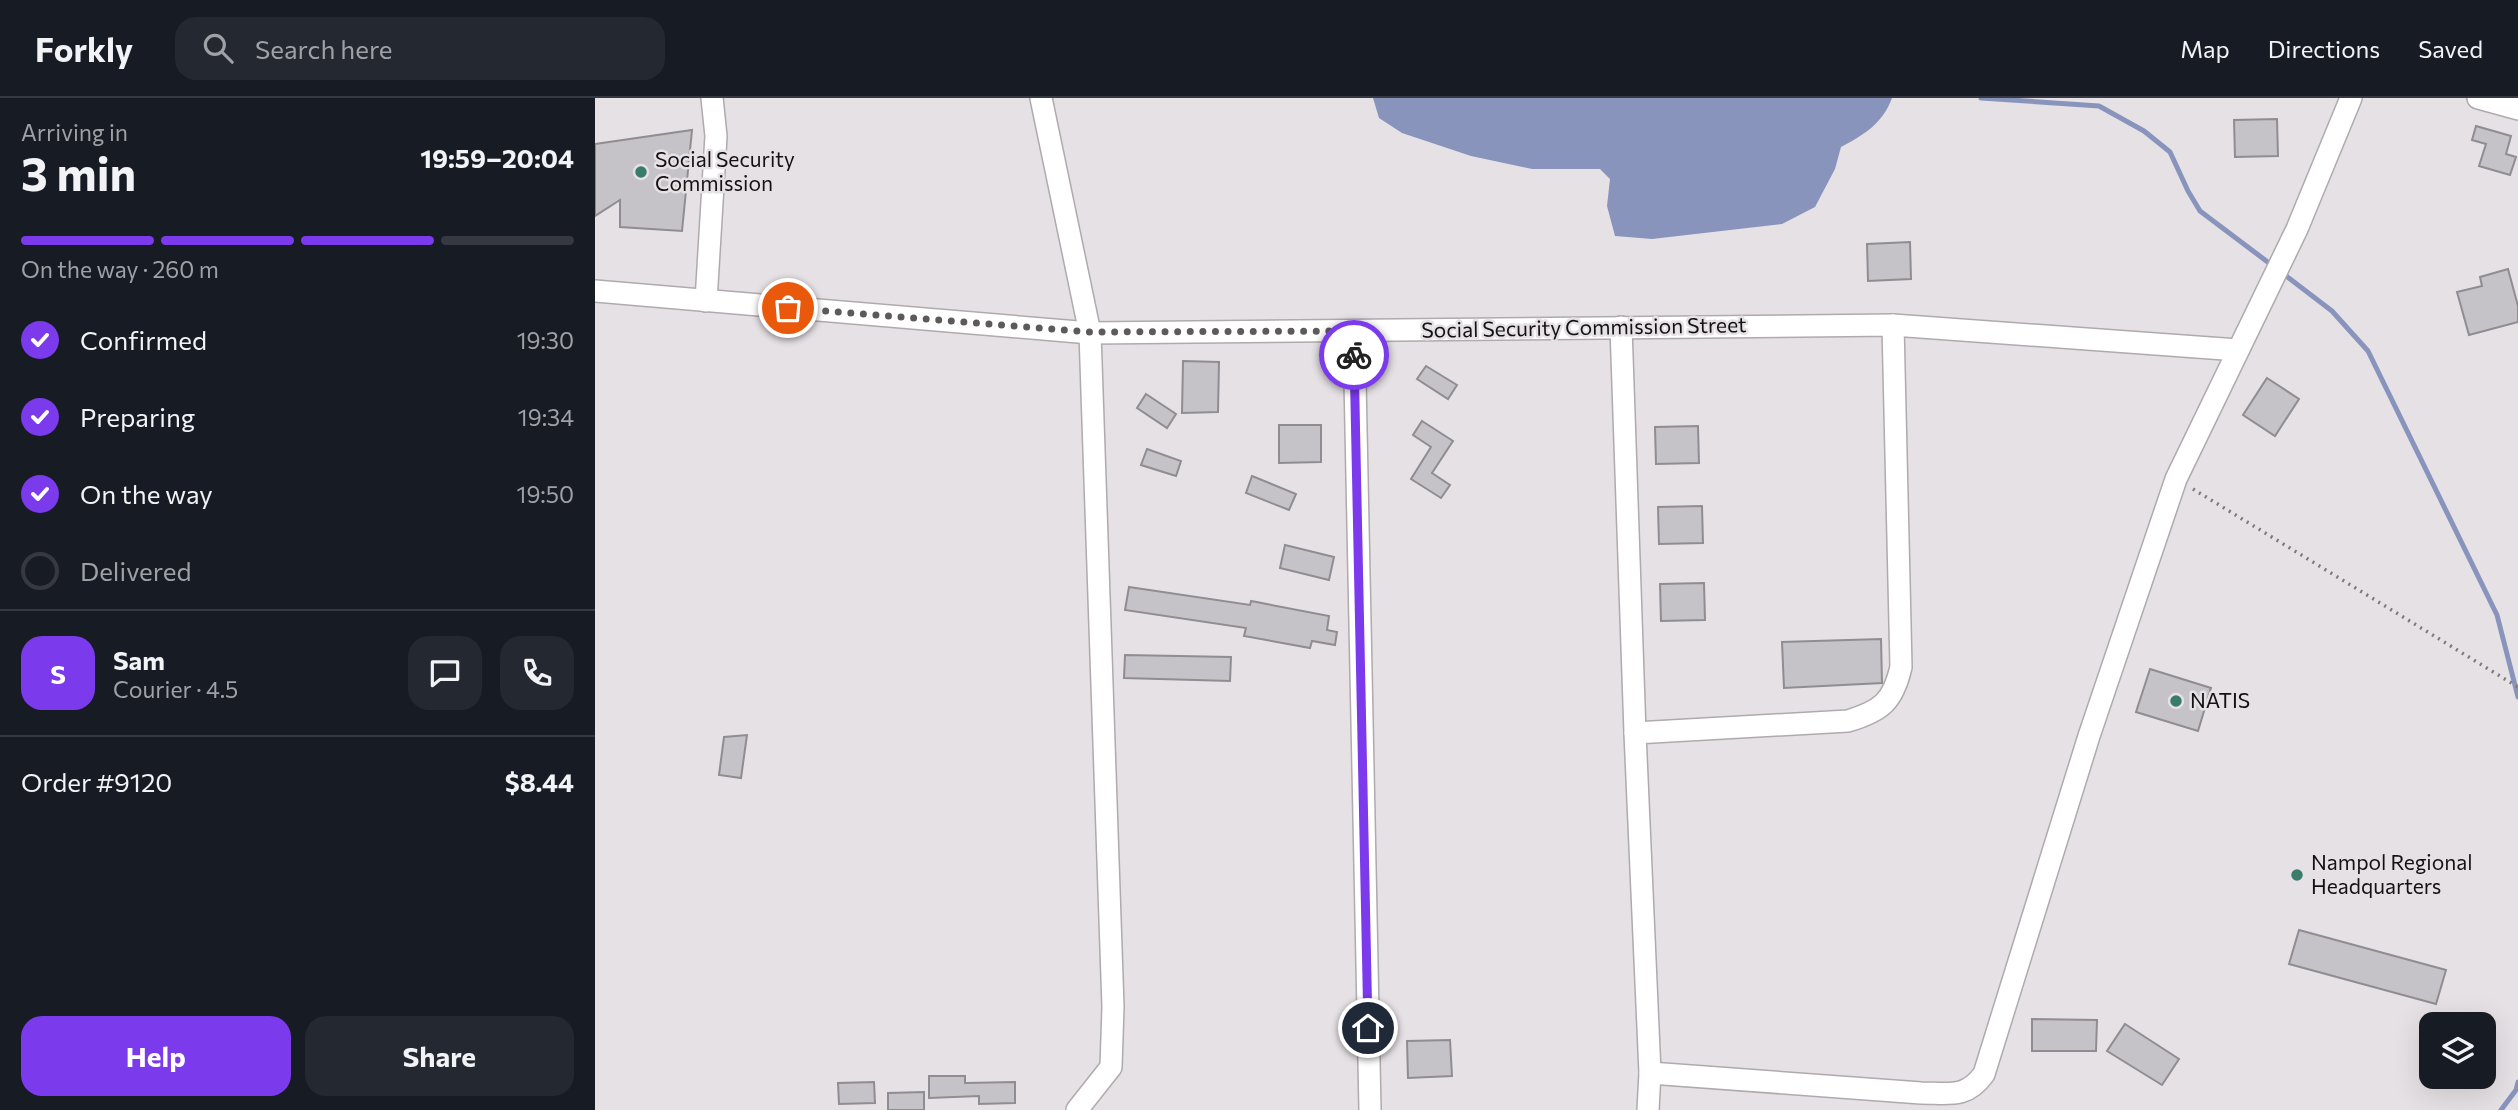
<!DOCTYPE html>
<meta charset="utf-8">
<style>
:root{--surface:#171b24;--page:#242831;--text:#f1f3f6;--muted:#9ea1a6;--line:#363941;--accent:#7c3aed}
body{margin:0;font-family:Commissioner,sans-serif;background:var(--page);color:var(--text);height:100vh;display:flex;flex-direction:column;font-size:26px;white-space:nowrap}
*{box-sizing:border-box;margin:0}
p{font-size:23px;color:var(--muted)}
.icon{flex:none;width:38px;height:38px;fill:none;stroke:currentColor;stroke-width:2;stroke-linecap:round;stroke-linejoin:round}
.map{position:relative;flex:1;overflow:hidden}
.details{display:flex;flex-direction:column;background:var(--surface);width:595px}
.details>*{flex:none}
.fabs{position:absolute;left:1824px;top:914px;display:grid;gap:14px}
.fabs a{display:grid;place-items:center;width:77px;height:77px;border-radius:14px;background:var(--surface);box-shadow:0 7px 28px #0002;font-size:35px}
.pin{position:absolute;display:grid;place-items:center;width:60px;height:60px;color:#fff;margin:-30px;border:4px solid #fff;border-radius:50%;box-shadow:0 2px 7px #0007}
.courier{position:absolute;display:grid;place-items:center;width:70px;height:70px;margin:-35px;border:5px solid #7c3aed;border-radius:50%;background:#fff;color:#222;box-shadow:0 2px 9px #0007}
.overview em{font-style:normal;font-weight:700}
.overview div{display:flex;flex-direction:column-reverse}
.overview{display:flex;align-items:center;justify-content:space-between;height:119px;padding:0 21px}
h1{font-size:46px;font-weight:700;line-height:52px}
.bar{display:grid;grid-template-columns:repeat(4,1fr);gap:10px 7px;align-content:center;height:84px;padding:0 21px}
.bar i{height:9px;border-radius:5px;background:var(--line)}
.bar .on{background:var(--accent)}
.bar p{grid-column:span 4}
.line{display:flex;align-items:center;gap:18px;padding:0 21px;border-top:2px solid var(--line)}
.line div{flex:1}
.round{display:grid;place-items:center;flex:none;width:74px;height:74px;border-radius:21px;background:var(--page)}
ol{padding:0 21px;list-style:none}
li{display:flex;align-items:center;gap:21px;height:77px}
li p{margin-inline-start:auto}
li .icon{padding:7px;border-radius:50%;background:var(--accent);color:#fff;stroke-width:4}
li:last-child{color:var(--muted)}
li i{width:38px;height:38px;border:4px solid var(--line);border-radius:50%}
.action{display:flex;gap:14px;margin-top:auto;padding:14px 21px}
.action a{flex:1;height:80px;border-radius:21px;background:var(--accent);color:#fff;font-size:28px;font-weight:700;line-height:80px;text-align:center}
.action a+a{background:var(--page);color:var(--text)}
header{display:flex;align-items:center;gap:42px;box-sizing:border-box;height:98px;padding:0 35px;background:var(--surface);border-bottom:2px solid var(--line)}
header strong{font-size:33px}
nav{display:flex;gap:38px;margin-inline-start:auto;font-size:24px}
.search{width:490px;height:63px;background:var(--page);display:flex;align-items:center;gap:18px;box-sizing:border-box;padding:0 24px;border-radius:21px;color:var(--muted);font-size:26px}
main{display:flex;flex:1;min-height:0}
.map>svg:first-child{display:block}
.water{fill:#8994bd}
.lines{fill:none;stroke-linecap:round;stroke-linejoin:round}
.stream{stroke:#8994bd;stroke-width:5}
.building{fill:#c5c3c8;stroke:#8f8d91;stroke-width:2}
.minor-casing{stroke:#afaaad;stroke-width:24}
.path{stroke:#7d7a7c;stroke-width:3.5;stroke-dasharray:2 5;stroke-linecap:butt}
.minor{stroke:#fff;stroke-width:21}
.done{stroke:#5d5a5c;stroke-width:7;stroke-dasharray:0 12.6}
.route{stroke:#7c3aed;stroke-width:9}
.poi-dot{fill:#3a7c6b;stroke:#e6e1e5;stroke-width:2.5}
.labels{text-anchor:middle;stroke-width:5;stroke-linejoin:round;paint-order:stroke}
.poi-label{font-size:21px;fill:#131112;stroke:#e6e1e5;text-anchor:start}
.street-label{font-size:21px;fill:#131112;stroke:#e6e1e5}
</style>
<header>
<strong>Forkly</strong>
<div class="search"><svg class="icon" aria-label="search" viewBox="0 0 24 24"><circle cx="10" cy="10" r="6"/><path d="M15 15l6 6"/></svg>Search here</div>
<nav><a>Map</a><a>Directions</a><a>Saved</a></nav>
</header>
<main>
<section class="details">
<div class="overview"><div><h1>3 min</h1><p>Arriving in</p></div><em>19:59–20:04</em></div>
<div class="bar"><i class="on"></i><i class="on"></i><i class="on"></i><i></i><p>On the way · 260 m</p></div>
<ol>
<li><svg class="icon" aria-label="check" viewBox="0 0 24 24"><path d="M5 12l5 5 9-10"/></svg>Confirmed<p>19:30</p></li>
<li><svg class="icon" aria-label="check" viewBox="0 0 24 24"><path d="M5 12l5 5 9-10"/></svg>Preparing<p>19:34</p></li>
<li><svg class="icon" aria-label="check" viewBox="0 0 24 24"><path d="M5 12l5 5 9-10"/></svg>On the way<p>19:50</p></li>
<li><i></i>Delivered</li>
</ol>
<div class="line" style="height:126px"><b class="round" style="background:var(--accent);color:#fff">S</b><div><b>Sam</b><p>Courier · 4.5</p></div><a class="round"><svg class="icon" aria-label="chat" viewBox="0 0 24 24"><path d="M4 5h16v11H9l-5 4z"/></svg></a><a class="round"><svg class="icon" aria-label="phone" viewBox="0 0 24 24"><path d="M5 4h4l2 5-3 2q2 4 5 5l2-3 5 2v4C11 20 4 13 5 4z"/></svg></a></div>
<div class="line" style="height:91px"><div>Order #9120</div><b>$8.44</b></div>
<div class="action"><a>Help</a><a>Share</a></div>
</section>
<div class="map">
<svg width="1923" height="1012" viewBox="0 0 1923 1012">
<rect width="100%" height="100%" fill="#e6e1e5"/>
<path class="water" d="M778,0H1297C1288,25 1269,37 1246,49L1240,71L1220,109L1187,126L1057,141L1020,138L1012,108L1015,81L1005,71H937L876,58L807,35L784,20Z"/>
<g class="lines">
<g class="stream">
<polyline points="1386,0 1504,8 1549,33 1575,54 1593,93 1605,113 1678,168"/>
<polyline points="1686,174 1737,213 1773,253 1902,517 1923,599"/>
<polyline points="1906,1012 1921,992 1923,984"/>
</g>
</g>
<g class="building">
<polygon points="1682,21 1683,58 1640,59 1639,22"/>
<polygon points="1881,28 1916,38 1911,56 1921,59 1915,77 1884,68 1891,46 1877,42"/>
<polygon points="97,32 87,133 25,129 25,102 0,118 0,46"/>
<polygon points="1315,144 1316,181 1273,183 1272,146"/>
<polygon points="1913,171 1923,208 1923,224 1874,237 1862,194 1887,188 1885,179"/>
<polygon points="588,263 624,264 623,314 587,315"/>
<polygon points="831,268 862,287 853,301 822,281"/>
<polygon points="1672,280 1704,301 1680,338 1648,317"/>
<polygon points="551,296 581,316 572,330 542,310"/>
<polygon points="827,323 858,343 837,375 855,387 846,400 816,381 836,349 818,337"/>
<polygon points="684,327 726,327 726,364 684,365"/>
<polygon points="1103,328 1104,365 1061,366 1060,329"/>
<polygon points="552,351 586,363 581,378 546,367"/>
<polygon points="657,378 701,396 694,412 651,395"/>
<polygon points="1107,408 1108,445 1064,446 1063,409"/>
<polygon points="690,447 739,459 734,482 685,470"/>
<polygon points="1109,485 1110,522 1066,523 1065,486"/>
<polygon points="534,489 655,507 656,503 734,518 732,532 742,534 740,547 717,543 715,550 649,538 651,530 530,512"/>
<polygon points="1286,541 1287,585 1189,590 1187,544"/>
<polygon points="530,557 636,559 635,583 529,580"/>
<polygon points="1555,571 1616,590 1603,633 1541,614"/>
<polygon points="152,637 146,680 124,677 129,639"/>
<polygon points="1704,832 1851,872 1841,906 1694,866"/>
<polygon points="1437,921 1502,922 1501,953 1437,953"/>
<polygon points="1530,926 1584,961 1567,987 1512,953"/>
<polygon points="855,942 857,978 813,980 812,943"/>
<polygon points="334,978 370,978 370,985 420,984 420,1005 384,1006 384,998 334,1000"/>
<polygon points="279,984 280,1005 244,1006 243,985"/>
<polygon points="329,994 329,1012 293,1012 293,995"/>
</g>
<g class="lines">
<defs>
<g id="minor">
<polyline points="446,0 495,235 518,909 516,969 482,1012"/>
<polyline points="1883,0 1923,11"/>
<polyline points="0,193 495,235 1298,227 1643,252"/>
<polyline points="111,203 121,38 117,0"/>
<polyline points="1026,229 1040,635 1055,975 1053,1012"/>
<polyline points="759,233 775,1012"/>
<path d="M1040,635L1253,623C1286,613 1298,604 1306,569L1298,227"/>
<path d="M1055,975L1326,995C1354,995 1371,1001 1389,976L1494,638L1581,381L1702,131L1756,0"/>
</g>
</defs>
<use href="#minor" class="minor-casing"/>
<polyline class="path" points="1598,391 1923,589"/>
<use href="#minor" class="minor"/>
</g>
<g class="lines">
<polyline class="done" points="193,210 495,234 759,233 759,257"/>
<polyline class="route" points="759,257 773,930"/>
</g>
<g class="poi-dot">
<circle cx="46" cy="74" r="7"/>
<circle cx="1581" cy="603" r="7"/>
<circle cx="1702" cy="777" r="7"/>
</g>
<g class="labels">
<g class="poi-label">
<text x="60" y="69">Social Security<tspan x="60" dy="24">Commission</tspan></text>
<text x="1595" y="610">NATIS</text>
<text x="1716" y="772">Nampol Regional<tspan x="1716" dy="24">Headquarters</tspan></text>
</g>
<g class="street-label">
<text transform="translate(989 230) rotate(-1)" y="7">Social Security Commission Street</text>
</g>
</g>
</svg>
<div class="fabs">
<a><svg class="icon" aria-label="layers" viewBox="0 0 24 24"><path d="M12 4l9 5-9 5-9-5zM3 14l9 5 9-5"/></svg></a>
</div>
<div class="pin" style="left:193px;top:210px;background:#ea580c"><svg class="icon" aria-label="bag" viewBox="0 0 24 24"><path d="M5 8h14l-1 12H6zM9 8a3 3 0 0 1 6 0"/></svg></div>
<div class="pin" style="left:773px;top:930px;background:#1f2937"><svg class="icon" aria-label="home" viewBox="0 0 24 24"><path d="M3 11l9-7 9 7M6 9v11h12V9"/></svg></div>
<div class="courier" style="left:759px;top:257px"><svg class="icon" aria-label="bike" viewBox="0 0 24 24"><circle cx="6" cy="16" r="4"/><circle cx="18" cy="16" r="4"/><path d="M6 16l4-8h5l3 8M10 8l3 8H6M13 5h3"/></svg></div>
</div>
</main>
